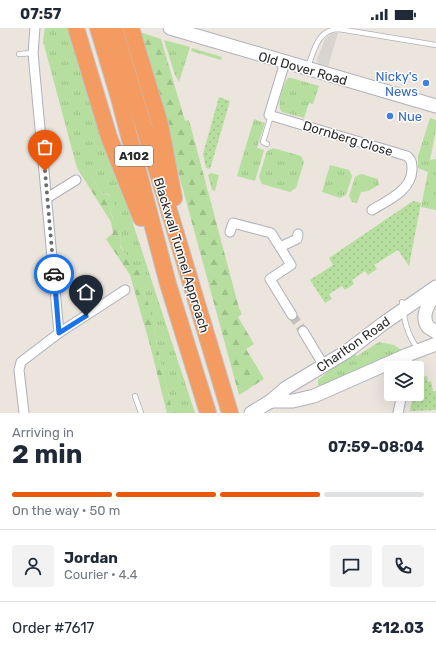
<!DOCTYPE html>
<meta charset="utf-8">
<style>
:root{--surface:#fff;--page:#f2f2f3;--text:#1f2937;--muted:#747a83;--line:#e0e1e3;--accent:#ea580c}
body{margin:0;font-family:Rubik,sans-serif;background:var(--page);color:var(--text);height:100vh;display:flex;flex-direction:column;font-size:15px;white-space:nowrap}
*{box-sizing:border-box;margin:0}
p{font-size:13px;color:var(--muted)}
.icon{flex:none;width:22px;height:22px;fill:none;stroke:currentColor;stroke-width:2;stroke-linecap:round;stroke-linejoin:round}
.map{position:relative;height:385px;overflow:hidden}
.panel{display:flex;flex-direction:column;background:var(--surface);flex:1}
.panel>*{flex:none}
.buttons{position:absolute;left:384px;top:333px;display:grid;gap:8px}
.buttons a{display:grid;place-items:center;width:40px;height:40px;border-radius:4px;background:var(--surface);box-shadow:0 4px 16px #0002;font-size:20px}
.pin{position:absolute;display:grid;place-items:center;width:34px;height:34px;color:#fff;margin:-41px -17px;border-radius:50% 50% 50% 0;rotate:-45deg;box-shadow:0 0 4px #0007}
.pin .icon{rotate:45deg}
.courier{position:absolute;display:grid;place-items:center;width:40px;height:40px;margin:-20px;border:3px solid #1a73e8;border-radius:50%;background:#fff;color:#222;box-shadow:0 1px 5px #0007}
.summary em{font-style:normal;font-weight:700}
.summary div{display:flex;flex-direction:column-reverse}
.summary{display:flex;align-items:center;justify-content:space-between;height:68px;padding:0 12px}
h1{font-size:26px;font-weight:700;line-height:30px}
.bar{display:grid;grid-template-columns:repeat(4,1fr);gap:6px 4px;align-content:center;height:48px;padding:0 12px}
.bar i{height:5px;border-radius:3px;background:var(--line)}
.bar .active{background:var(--accent)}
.bar p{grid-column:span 4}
.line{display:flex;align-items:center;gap:10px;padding:0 12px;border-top:1px solid var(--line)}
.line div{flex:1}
.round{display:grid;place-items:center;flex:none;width:42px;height:42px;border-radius:4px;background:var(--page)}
.status{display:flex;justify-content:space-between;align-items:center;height:28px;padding:0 20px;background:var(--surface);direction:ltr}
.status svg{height:11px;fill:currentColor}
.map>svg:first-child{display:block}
.grass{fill:url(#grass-tufts)}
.forest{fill:url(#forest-firs)}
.park{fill:url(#park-dots)}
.plaza{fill:#d8d4d0}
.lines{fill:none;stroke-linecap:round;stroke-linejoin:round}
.street-tunnel{stroke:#c5c0ba;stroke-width:9;stroke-dasharray:9 4.5;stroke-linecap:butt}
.lane-casing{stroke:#aeb0ba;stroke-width:6}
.street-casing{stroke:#aeb0ba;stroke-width:11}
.secondary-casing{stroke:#aeb0ba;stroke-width:15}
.highway-casing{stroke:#c4c4c4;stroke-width:18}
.lane{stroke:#fff;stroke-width:4.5}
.street{stroke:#fff;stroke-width:9}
.secondary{stroke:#fff;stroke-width:13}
.highway{stroke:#f39b61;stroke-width:16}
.done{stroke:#6e6c6a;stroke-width:4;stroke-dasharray:0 7.2}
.route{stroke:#1a73e8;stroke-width:5}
.shop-dot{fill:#3f7fe0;stroke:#fff;stroke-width:1.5}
.labels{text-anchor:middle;stroke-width:3;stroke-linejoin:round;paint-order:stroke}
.shield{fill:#fff;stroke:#6b6b6b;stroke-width:1}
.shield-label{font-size:12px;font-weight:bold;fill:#2b2b2b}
.street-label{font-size:13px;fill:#2b2b2b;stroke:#fff}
.shop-label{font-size:13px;fill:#366cbe;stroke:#fff;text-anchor:end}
</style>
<div class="status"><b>07:57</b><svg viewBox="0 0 49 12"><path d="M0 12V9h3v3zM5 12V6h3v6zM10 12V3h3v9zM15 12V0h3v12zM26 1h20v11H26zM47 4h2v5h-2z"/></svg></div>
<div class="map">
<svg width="436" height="385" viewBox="0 0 436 385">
<defs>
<pattern id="grass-tufts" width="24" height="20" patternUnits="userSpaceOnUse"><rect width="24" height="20" fill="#b6de9e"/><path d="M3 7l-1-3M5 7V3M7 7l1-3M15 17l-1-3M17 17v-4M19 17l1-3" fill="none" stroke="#9dbf88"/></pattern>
<pattern id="forest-firs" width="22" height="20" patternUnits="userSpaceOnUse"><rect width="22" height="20" fill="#b6de9e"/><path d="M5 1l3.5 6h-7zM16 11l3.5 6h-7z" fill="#9dbf88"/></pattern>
<pattern id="park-dots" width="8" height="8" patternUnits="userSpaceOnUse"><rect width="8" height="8" fill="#b6de9e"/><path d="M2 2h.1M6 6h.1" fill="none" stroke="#9dbf88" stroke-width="1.8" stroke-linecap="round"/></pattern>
</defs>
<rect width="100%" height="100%" fill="#ebe5de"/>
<g class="grass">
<polygon points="45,0 69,0 195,385 173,385 160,332 153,293 127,228 120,217 121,205 110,184 114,177 110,167 102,165 90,147 77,140 43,13"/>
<polygon points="164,12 190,19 179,54 175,47"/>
<polygon points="192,20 222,29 221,32 191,23"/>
<path d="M288,50H291L319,58L313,76L309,75L304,90L282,84L280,81C278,73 283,57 288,50Z"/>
<polygon points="430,90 436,92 436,102 430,132 436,131 436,182 421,179 428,144 418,140 418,128"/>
<polygon points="254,91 265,95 257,120 264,122 255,153 237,148"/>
<polygon points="273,120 301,128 304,134 296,160 290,164 262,156 259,149 267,123"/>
<polygon points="330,137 349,142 352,148 346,167 340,170 322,164"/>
<polygon points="211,145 219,147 215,163 212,162 208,147"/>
<polygon points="361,146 378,151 379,157 368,163 361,164 357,175 352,174 349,168 355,149"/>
<polygon points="379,314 394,317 403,323 319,359 318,357 318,352 353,324 357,328"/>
</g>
<g class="forest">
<polygon points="140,4 161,11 185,93 189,92 239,280 242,286 238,289 254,316 246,321 264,351 239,367"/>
<path d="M77,140L90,147L102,165L114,169V177L110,184L113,191H117C122,199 121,208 120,218L140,246L153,293L160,332L173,385H167L150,317L130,247L106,211L113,205L111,194Z"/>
</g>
<g class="park">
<polygon points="219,69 230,73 210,141 206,140 203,126"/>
<polygon points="413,173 421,175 409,238 398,222 374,237 377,241 368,247 365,243 352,252 354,256 345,262 342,258 329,266 332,271 325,275 310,252 333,237 329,230"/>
<polygon points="427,348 428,354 431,353 433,363 436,363 436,382 410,383 413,366 417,366 417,350"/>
</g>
<polygon class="plaza" points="332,5 338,5 328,38 318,35 317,31 325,11"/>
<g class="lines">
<polyline class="street-tunnel" points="292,287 303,303"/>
<defs>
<g id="lane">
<polyline points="19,26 33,25"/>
<path d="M308,39C314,22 318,1 339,1L436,17"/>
<polyline points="267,116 263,114 271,87"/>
<path d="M402,274C404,291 407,307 418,321"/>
<polyline points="135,368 141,385"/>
</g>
<g id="street">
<polyline points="35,0 33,25 59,305"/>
<path d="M285,34L269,87L407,128C412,132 412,136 412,142C411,163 388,172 372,182"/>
<polyline points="47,170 76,152"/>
<polyline points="230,204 233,195 271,205 280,219"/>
<polyline points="292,287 270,251 291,237 280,219 297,211 298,206"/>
<polyline points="303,303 324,338"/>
<polyline points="407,327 408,333 407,340"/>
<polyline points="24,385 19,342 21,334 59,305 125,262"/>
<polyline points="398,385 402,366"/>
</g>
<g id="secondary">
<polyline points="170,0 436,78"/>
<path d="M436,268C427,275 421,289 428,299L436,304"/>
<polyline points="271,373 293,373 314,368 407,327 436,316"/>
<polyline points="251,385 271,373 286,360 346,324 384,295 436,259"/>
</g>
<g id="highway">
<polyline points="76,0 109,109 141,190"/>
<polyline points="98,0 119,70 168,256 208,385"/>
<polyline points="114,0 230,385"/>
<polyline points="131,0 160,96 174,170"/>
</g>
</defs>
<use href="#lane" class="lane-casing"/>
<use href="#street" class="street-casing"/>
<use href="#secondary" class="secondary-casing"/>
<use href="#highway" class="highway-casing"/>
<use href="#lane" class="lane"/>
<use href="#street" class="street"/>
<use href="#secondary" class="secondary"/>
<use href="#highway" class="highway"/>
</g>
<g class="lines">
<polyline class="done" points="45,143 54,246"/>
<polyline class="route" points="54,246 59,305 86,288"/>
</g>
<g class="shop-dot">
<circle cx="426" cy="55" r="4"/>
<circle cx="390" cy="88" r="4"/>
</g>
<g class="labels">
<rect class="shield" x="115" y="118" width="38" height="20" rx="3"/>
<g class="shield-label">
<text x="134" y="132">A102</text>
</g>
<g class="street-label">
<text transform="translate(303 40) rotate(16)" y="5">Old Dover Road</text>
<text transform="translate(348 110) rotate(17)" y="5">Dornberg Close</text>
<text transform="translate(182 227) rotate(73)" y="5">Blackwall Tunnel Approach</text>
<text transform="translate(353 316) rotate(-35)" y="5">Charlton Road</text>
</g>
<g class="shop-label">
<text x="418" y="53">Nicky's<tspan x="418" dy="15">News</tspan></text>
<text x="398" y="93" text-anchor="start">Nue</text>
</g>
</g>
</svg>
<div class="buttons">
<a><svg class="icon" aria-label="layers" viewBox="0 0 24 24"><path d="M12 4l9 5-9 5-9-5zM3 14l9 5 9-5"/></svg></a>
</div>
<div class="pin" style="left:45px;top:143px;background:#ea580c"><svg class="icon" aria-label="bag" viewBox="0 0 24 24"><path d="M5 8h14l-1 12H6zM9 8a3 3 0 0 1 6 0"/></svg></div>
<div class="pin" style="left:86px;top:288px;background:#1f2937"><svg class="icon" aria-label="home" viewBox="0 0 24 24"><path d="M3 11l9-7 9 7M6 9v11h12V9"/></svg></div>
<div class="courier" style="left:54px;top:246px"><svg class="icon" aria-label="car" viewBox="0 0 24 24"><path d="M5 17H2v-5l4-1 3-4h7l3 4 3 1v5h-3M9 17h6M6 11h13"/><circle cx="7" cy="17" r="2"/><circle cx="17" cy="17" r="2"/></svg></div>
</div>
<section class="panel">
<div class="summary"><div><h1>2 min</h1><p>Arriving in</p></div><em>07:59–08:04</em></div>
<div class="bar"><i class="active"></i><i class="active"></i><i class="active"></i><i></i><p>On the way · 50 m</p></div>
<div class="line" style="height:72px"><a class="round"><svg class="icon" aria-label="person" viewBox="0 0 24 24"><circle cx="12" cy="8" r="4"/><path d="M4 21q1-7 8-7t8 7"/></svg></a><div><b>Jordan</b><p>Courier · 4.4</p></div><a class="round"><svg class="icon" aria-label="chat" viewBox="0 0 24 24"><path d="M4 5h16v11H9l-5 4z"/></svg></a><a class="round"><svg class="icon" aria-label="phone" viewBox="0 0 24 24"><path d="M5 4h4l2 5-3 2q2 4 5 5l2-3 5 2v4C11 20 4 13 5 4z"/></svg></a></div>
<div class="line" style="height:52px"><div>Order #7617</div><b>£12.03</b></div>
</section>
